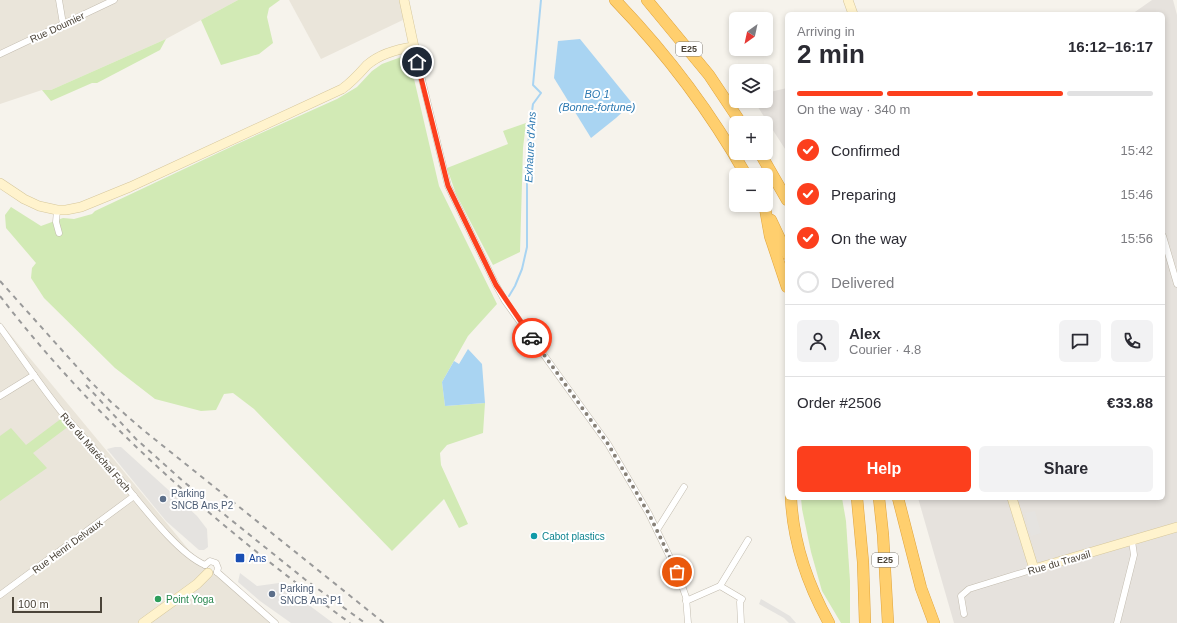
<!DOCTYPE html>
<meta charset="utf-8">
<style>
:root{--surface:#fff;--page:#f2f2f3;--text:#2b2b33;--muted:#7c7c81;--line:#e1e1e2;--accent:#fc3f1d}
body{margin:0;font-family:Arial,sans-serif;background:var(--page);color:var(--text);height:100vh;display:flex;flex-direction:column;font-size:15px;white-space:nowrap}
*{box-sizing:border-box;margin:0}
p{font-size:13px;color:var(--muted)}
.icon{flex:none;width:22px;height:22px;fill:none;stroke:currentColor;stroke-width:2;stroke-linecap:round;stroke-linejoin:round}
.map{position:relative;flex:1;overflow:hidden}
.panel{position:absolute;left:785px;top:12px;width:380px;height:488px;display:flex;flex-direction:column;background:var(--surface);border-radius:6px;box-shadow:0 2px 6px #0003}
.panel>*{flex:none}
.needle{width:26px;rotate:213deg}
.buttons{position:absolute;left:729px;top:12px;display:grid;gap:8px}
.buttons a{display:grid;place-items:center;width:44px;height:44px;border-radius:6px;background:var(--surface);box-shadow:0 2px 6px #0003;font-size:20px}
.scale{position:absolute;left:12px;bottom:10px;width:90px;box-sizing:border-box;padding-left:4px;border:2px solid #4b4439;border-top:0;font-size:11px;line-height:14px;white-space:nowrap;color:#4b4439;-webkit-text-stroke:3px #fff;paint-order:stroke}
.pin{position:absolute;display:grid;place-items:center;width:34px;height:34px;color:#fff;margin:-17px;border:2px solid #fff;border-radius:50%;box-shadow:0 1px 4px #0007}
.courier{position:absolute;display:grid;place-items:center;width:40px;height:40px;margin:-20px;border:3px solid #fc3f1d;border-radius:50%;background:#fff;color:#222;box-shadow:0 1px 5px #0007}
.head em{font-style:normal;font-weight:700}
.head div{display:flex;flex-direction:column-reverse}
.head{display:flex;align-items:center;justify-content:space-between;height:68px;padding:0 12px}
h1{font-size:26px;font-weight:700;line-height:30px}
.bar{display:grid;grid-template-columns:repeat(4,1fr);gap:6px 4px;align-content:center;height:48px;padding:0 12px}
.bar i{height:5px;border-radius:3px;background:var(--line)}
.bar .active{background:var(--accent)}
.bar p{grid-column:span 4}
.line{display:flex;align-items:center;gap:10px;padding:0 12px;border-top:1px solid var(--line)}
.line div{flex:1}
.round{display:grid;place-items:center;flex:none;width:42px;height:42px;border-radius:6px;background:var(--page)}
ol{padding:0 12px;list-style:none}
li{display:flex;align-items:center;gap:12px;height:44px}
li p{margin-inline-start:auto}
li .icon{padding:4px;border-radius:50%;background:var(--accent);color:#fff;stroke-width:4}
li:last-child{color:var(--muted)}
li i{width:22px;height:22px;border:2px solid var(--line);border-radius:50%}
.button{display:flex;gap:8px;margin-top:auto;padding:8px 12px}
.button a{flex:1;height:46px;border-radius:6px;background:var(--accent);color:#fff;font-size:16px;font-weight:700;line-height:46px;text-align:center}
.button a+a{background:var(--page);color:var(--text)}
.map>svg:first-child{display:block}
.residential{fill:#eae5da}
.industrial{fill:#e6e2dd}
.green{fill:#d2eab5}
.parking{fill:#e5e3e0}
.water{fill:#a9d4f2}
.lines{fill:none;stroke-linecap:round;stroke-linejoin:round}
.stream{stroke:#a9d4f2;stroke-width:2}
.street-casing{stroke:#c2bbae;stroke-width:7}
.secondary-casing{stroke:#d6c79b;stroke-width:10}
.highway-casing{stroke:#e0a43c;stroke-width:12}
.street{stroke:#fff;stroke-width:6}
.secondary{stroke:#fff3cd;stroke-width:9}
.highway{stroke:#ffcf6e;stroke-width:11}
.rail{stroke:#9a9a9a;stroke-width:2;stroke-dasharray:5 5;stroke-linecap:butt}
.done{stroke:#878178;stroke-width:4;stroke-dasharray:0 7.2}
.route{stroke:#fc3f1d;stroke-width:5}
.service-dot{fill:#5c6f8a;stroke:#fff;stroke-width:1.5}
.culture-dot{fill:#0f9aa8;stroke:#fff;stroke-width:1.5}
.transit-dot{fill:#1a4fb4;stroke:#fff;stroke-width:1.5}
.leisure-dot{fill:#2e9e5b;stroke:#fff;stroke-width:1.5}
.labels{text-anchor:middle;stroke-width:4;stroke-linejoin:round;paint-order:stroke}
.shield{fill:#fff;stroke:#817c74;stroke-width:1}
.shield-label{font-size:9px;font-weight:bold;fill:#4b4439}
.street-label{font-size:10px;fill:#4b4439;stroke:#fff}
.service-label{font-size:10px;fill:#4e5e75;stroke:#fff;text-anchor:start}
.culture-label{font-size:10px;fill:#0d838f;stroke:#fff;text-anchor:start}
.transit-label{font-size:10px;fill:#164399;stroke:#fff;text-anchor:start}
.leisure-label{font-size:10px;fill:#27864d;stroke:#fff;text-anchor:start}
.water-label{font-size:11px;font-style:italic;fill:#2e7ab2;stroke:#fff}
</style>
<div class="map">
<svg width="1177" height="623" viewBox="0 0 1177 623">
<rect width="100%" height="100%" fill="#f6f3ec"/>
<g class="residential">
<polygon points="0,0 238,0 166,39 51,90 42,90 0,104"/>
<polygon points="289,0 401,0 405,19 321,59"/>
<polygon points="0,322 198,561 274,623 0,623"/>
</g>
<g class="industrial">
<polygon points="1152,0 1173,0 1177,15 1177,623 954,623 918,498 1163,498 1163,14 1132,14"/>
<polygon points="787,88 787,152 754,101 766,101 766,93"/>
</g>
<g class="green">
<polygon points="238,0 280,0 269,8 267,17 273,43 259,54 221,65 201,20"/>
<polygon points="166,39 160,50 97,83 92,83 51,101 42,90 51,90"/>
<polygon points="404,56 408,57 411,66 439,186 497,304 468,336 442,382 445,406 485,403 483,433 447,445 440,453 441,465 468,524 459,528 444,499 392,551 254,409 233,393 224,394 216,410 201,411 155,399 115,368 44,298 31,278 32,268 36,263 6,228 5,215 11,207 41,226 63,218 74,219 92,214 95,211 237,144 337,99 357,87 372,71 382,64"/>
<polygon points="526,123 523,148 520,252 493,265 456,194 447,168 508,144 503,131"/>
<polygon points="62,418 69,426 33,453 47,468 0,501 0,436 11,428 26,445"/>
<polygon points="801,498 842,498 846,521 850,581 850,623 841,623 822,591 811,552 802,509"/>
</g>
<g class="parking">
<polygon points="115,447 121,447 197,516 207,529 208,547 204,550 199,550 166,521 107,449"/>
<polygon points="1035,511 1041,533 1031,536 1025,513"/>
<polygon points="240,573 257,586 279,583 333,623 291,623 260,601 238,582"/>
<polygon points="761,599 790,616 796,623 789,623 784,618 759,604"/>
</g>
<g class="water">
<polygon points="580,39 632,103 616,118 591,138 554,78 558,41"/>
<polygon points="468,349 482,364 485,403 445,406 442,382 454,361 459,364"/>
</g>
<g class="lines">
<polyline class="stream" points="509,296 515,286 522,269 527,247 527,173 529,133 533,104 541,93 533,85 541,0"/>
<defs>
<g id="street">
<polyline points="59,0 63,24"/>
<polyline points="414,47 448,186 496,285 505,301 608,444 649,514 677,572 686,597 688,623"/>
<polyline points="0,54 114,0"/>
<polyline points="57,210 56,222 59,233"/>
<polyline points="1163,236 1177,284"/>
<path d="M0,327C21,356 41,387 64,415C83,437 102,458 120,479C141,504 177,553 205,565"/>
<polyline points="0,396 34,375"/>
<polyline points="657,530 684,487"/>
<polyline points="205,565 210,561 216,563 218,568 217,572"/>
<polyline points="217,572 275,623"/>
<polyline points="720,586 748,540"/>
<polyline points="0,595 134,496"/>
<polyline points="686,601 720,586 742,599 740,602 741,623"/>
<polyline points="964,614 961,596 969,589 1034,569"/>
<polyline points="1117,623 1134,555 1132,541"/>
</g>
<g id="secondary">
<polyline points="848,0 853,14"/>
<path d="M0,183L24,199L39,206L57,210H66L81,207L130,187L342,89C352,82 359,74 367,65C380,54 397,49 414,47L404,0"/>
<polyline points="1012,498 1034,569 1177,527"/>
<polyline points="143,623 197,584 208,573"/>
</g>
<g id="highway">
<path d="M615,0C666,53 710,111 746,175"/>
<polyline points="647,0 709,75 741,123"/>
<polyline points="760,153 787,200"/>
<polyline points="765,208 770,236 787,287"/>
<polyline points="771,220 787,254"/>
<path d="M791,498C793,542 808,585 829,623"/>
<polyline points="857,498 863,562 865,623"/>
<polyline points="879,498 883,535 888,623"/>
<polyline points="898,498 921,588 934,623"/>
</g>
</defs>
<use href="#street" class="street-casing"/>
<use href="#secondary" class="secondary-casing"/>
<use href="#highway" class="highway-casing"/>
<use href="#street" class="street"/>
<use href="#secondary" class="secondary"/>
<use href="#highway" class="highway"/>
<g class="rail">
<polyline points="0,281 86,377 111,402 142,429 384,623"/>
<path d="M0,296C98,424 221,529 350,623"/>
<polyline points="86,385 136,439 184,482 307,581 365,623"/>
</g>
</g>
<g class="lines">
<polyline class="done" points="532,338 608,444 649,514 677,572"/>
<polyline class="route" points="417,62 448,186 496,285 532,338"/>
</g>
<g class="service-dot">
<circle cx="163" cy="499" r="4"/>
<circle cx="272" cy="594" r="4"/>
</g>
<circle class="culture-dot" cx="534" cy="536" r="4"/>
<rect class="transit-dot" x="235" y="553" width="10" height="10" rx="2"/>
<circle class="leisure-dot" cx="158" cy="599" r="4"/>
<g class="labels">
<g class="shield">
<rect x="676" y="42" width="26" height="14" rx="3"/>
<rect x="872" y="553" width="26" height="14" rx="3"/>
</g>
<g class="shield-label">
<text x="689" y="52">E25</text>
<text x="885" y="563">E25</text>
</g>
<g class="street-label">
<text transform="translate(57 27) rotate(-25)" y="4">Rue Doumier</text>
<text transform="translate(96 452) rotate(49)" y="4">Rue du Maréchal Foch</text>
<text transform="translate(67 546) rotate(-36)" y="4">Rue Henri Delvaux</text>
<text transform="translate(1059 562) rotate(-16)" y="4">Rue du Travail</text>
</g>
<g class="service-label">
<text x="171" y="497">Parking<tspan x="171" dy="12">SNCB Ans P2</tspan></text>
<text x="280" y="592">Parking<tspan x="280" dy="12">SNCB Ans P1</tspan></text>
</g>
<g class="culture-label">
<text x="542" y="540">Cabot plastics</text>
</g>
<g class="transit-label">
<text x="249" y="562">Ans</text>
</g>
<g class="leisure-label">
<text x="166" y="603">Point Yoga</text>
</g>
<g class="water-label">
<text x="597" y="98">BO 1<tspan x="597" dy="13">(Bonne-fortune)</tspan></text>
<text transform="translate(530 147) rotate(-87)" y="4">Exhaure d'Ans</text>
</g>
</g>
</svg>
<div class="buttons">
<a><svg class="needle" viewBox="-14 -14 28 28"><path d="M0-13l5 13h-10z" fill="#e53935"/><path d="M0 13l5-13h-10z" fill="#7c7c81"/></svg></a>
<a><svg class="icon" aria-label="layers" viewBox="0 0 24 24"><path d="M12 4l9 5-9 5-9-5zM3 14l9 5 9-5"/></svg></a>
<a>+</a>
<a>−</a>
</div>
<div class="scale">100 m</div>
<div class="pin" style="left:677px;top:572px;background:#ea580c"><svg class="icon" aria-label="bag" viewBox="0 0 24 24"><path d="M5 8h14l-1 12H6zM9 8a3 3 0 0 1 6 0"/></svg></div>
<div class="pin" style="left:417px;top:62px;background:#1f2937"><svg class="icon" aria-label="home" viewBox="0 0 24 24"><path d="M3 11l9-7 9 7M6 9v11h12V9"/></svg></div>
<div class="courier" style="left:532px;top:338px"><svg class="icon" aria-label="car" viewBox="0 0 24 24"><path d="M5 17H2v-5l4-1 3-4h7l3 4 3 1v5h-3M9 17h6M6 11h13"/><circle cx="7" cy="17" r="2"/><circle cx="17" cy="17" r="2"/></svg></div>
<section class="panel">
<div class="head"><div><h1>2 min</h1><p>Arriving in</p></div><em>16:12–16:17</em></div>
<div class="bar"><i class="active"></i><i class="active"></i><i class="active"></i><i></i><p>On the way · 340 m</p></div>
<ol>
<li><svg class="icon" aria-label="check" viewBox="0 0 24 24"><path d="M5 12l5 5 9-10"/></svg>Confirmed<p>15:42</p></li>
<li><svg class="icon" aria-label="check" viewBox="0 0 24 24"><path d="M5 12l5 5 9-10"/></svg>Preparing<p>15:46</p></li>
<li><svg class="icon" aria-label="check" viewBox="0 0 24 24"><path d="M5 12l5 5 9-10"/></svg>On the way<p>15:56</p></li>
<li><i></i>Delivered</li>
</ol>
<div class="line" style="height:72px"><a class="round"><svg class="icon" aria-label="person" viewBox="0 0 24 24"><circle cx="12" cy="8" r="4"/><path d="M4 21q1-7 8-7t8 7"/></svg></a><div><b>Alex</b><p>Courier · 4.8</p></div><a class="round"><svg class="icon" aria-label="chat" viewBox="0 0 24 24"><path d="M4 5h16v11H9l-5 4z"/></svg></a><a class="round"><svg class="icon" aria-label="phone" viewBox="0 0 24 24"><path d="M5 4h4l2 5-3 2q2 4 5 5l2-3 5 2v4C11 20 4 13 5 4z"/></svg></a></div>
<div class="line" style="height:52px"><div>Order #2506</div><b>€33.88</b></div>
<div class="button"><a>Help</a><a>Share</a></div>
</section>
</div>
